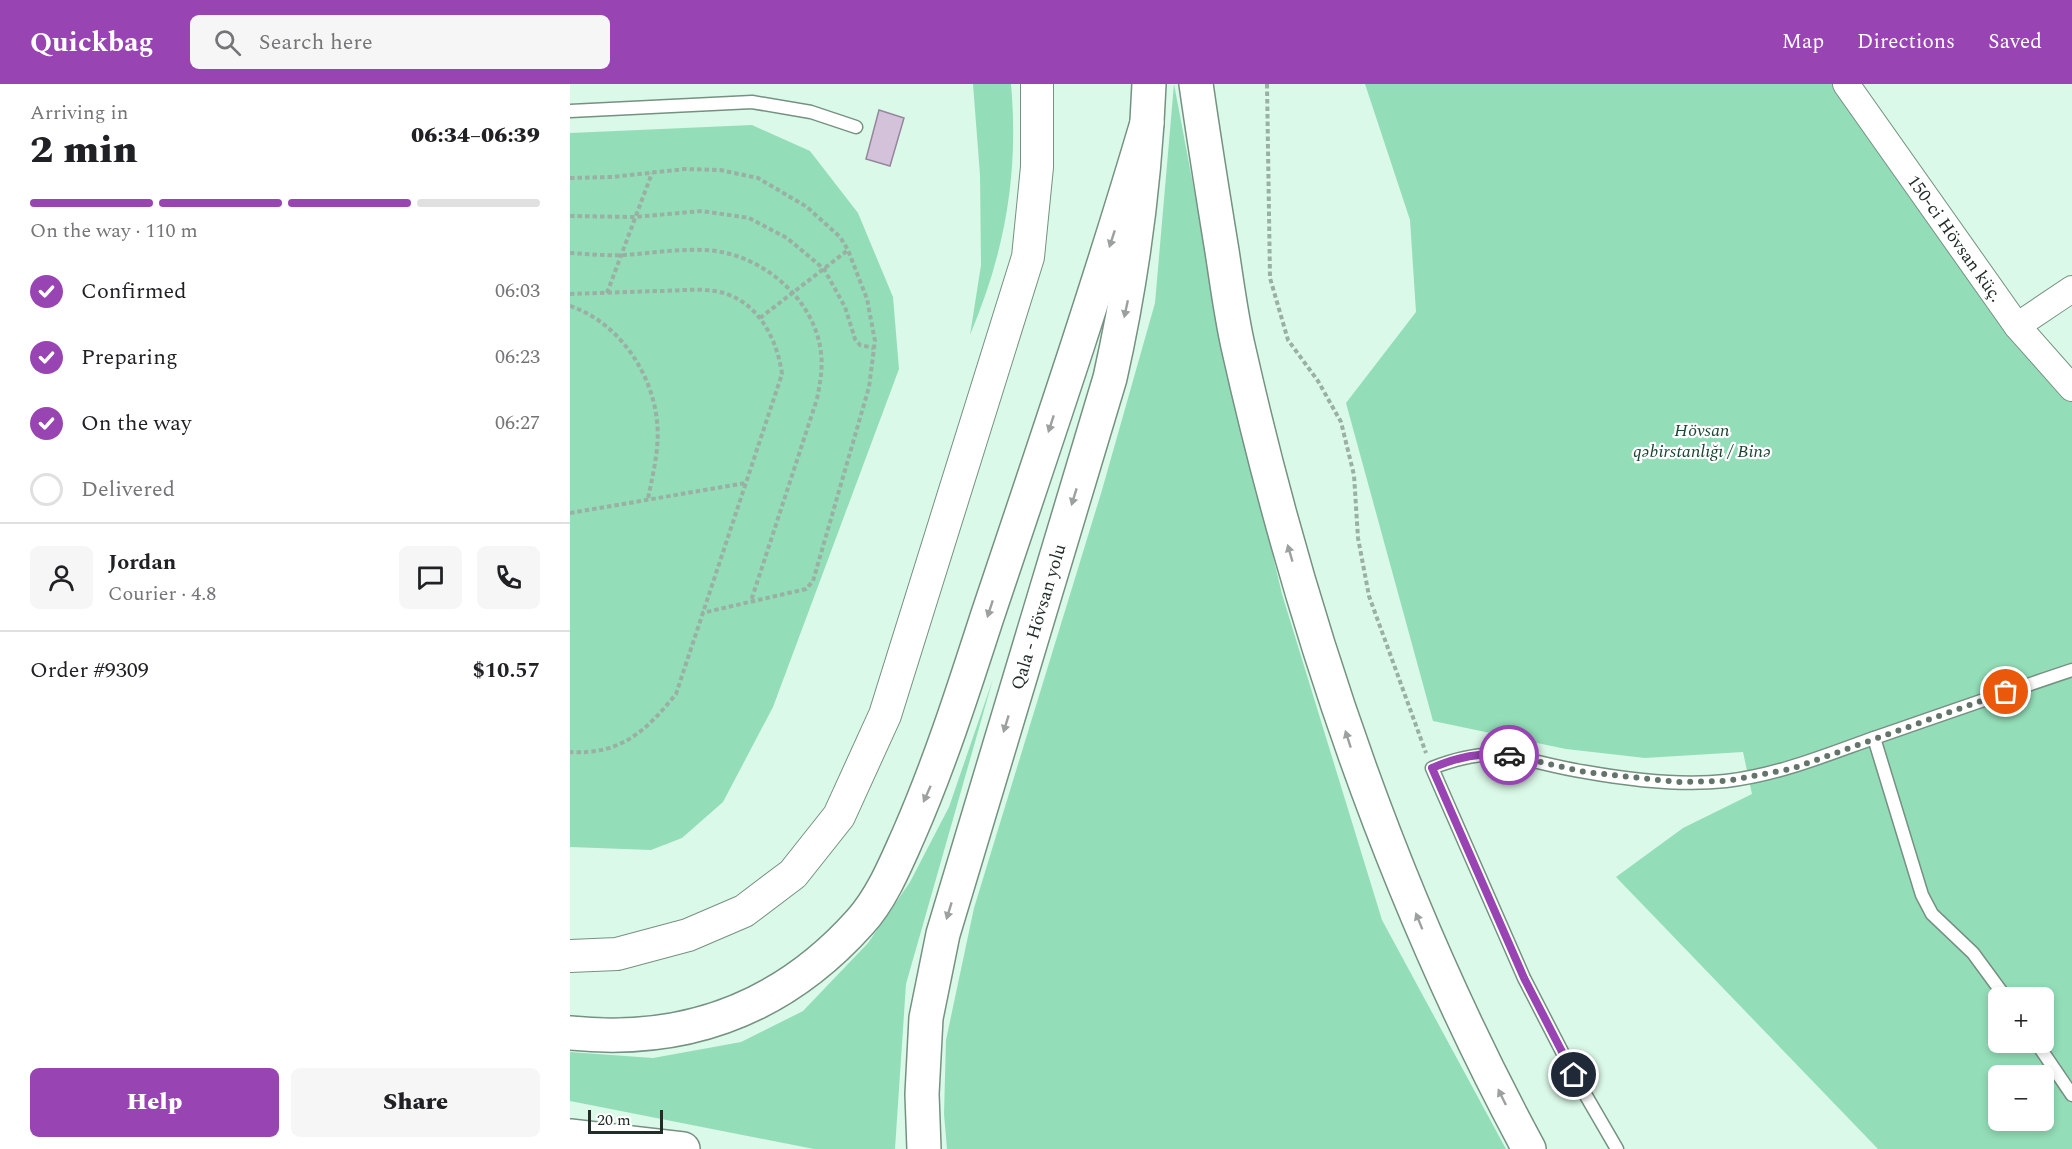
<!DOCTYPE html>
<meta charset="utf-8">
<style>
:root{--surface:#fff;--page:#f6f6f6;--text:#202124;--muted:#757577;--line:#e0e0e0;--accent:#9845b3}
body{margin:0;font-family:Spectral,serif;background:var(--page);color:var(--text);height:100vh;display:flex;flex-direction:column;font-size:22px;white-space:nowrap}
*{box-sizing:border-box;margin:0}
p{font-size:20px;color:var(--muted)}
.icon{flex:none;width:33px;height:33px;fill:none;stroke:currentColor;stroke-width:2;stroke-linecap:round;stroke-linejoin:round}
.map{position:relative;flex:1;overflow:hidden}
.side{display:flex;flex-direction:column;background:var(--surface);width:570px}
.side>*{flex:none}
.tools{position:absolute;left:1418px;top:903px;display:grid;gap:12px}
.tools a{display:grid;place-items:center;width:66px;height:66px;border-radius:9px;background:var(--surface);box-shadow:0 3px 9px #0003;font-size:30px}
.scale{position:absolute;left:18px;bottom:15px;width:75px;box-sizing:border-box;padding-left:6px;border:3px solid #222d27;border-top:0;font-size:16px;line-height:21px;white-space:nowrap;color:#222d27;-webkit-text-stroke:4px #fff;paint-order:stroke}
.pin{position:absolute;display:grid;place-items:center;width:51px;height:51px;color:#fff;margin:-26px;border:3px solid #fff;border-radius:50%;box-shadow:0 2px 6px #0007}
.courier{position:absolute;display:grid;place-items:center;width:60px;height:60px;margin:-30px;border:4px solid #9845b3;border-radius:50%;background:#fff;color:#222;box-shadow:0 2px 8px #0007}
.headline em{font-style:normal;font-weight:800}
.headline div{display:flex;flex-direction:column-reverse}
.headline{display:flex;align-items:center;justify-content:space-between;height:102px;padding:0 30px}
h1{font-size:39px;font-weight:800;line-height:45px}
.bar{display:grid;grid-template-columns:repeat(4,1fr);gap:9px 6px;align-content:center;height:72px;padding:0 30px}
.bar i{height:8px;border-radius:4px;background:var(--line)}
.bar .on{background:var(--accent)}
.bar p{grid-column:span 4}
.line{display:flex;align-items:center;gap:15px;padding:0 30px;border-top:2px solid var(--line)}
.line div{flex:1}
.round{display:grid;place-items:center;flex:none;width:63px;height:63px;border-radius:9px;background:var(--page)}
ol{padding:0 30px;list-style:none}
li{display:flex;align-items:center;gap:18px;height:66px}
li p{margin-inline-start:auto}
li .icon{padding:6px;border-radius:50%;background:var(--accent);color:#fff;stroke-width:4}
li:last-child{color:var(--muted)}
li i{width:33px;height:33px;border:3px solid var(--line);border-radius:50%}
.action{display:flex;gap:12px;margin-top:auto;padding:12px 30px}
.action a{flex:1;height:69px;border-radius:9px;background:var(--accent);color:#fff;font-size:24px;font-weight:800;line-height:69px;text-align:center}
.action a+a{background:var(--page);color:var(--text)}
header{display:flex;align-items:center;gap:36px;box-sizing:border-box;height:84px;padding:0 30px;background:var(--accent);color:#fff}
header strong{font-size:28px}
nav{display:flex;gap:33px;margin-inline-start:auto;font-size:21px}
.search{width:420px;height:54px;background:var(--page);display:flex;align-items:center;gap:15px;box-sizing:border-box;padding:0 21px;border-radius:9px;color:var(--muted);font-size:22px}
main{display:flex;flex:1;min-height:0}
.map>svg:first-child{display:block}
.green{fill:#93deb8;fill-rule:evenodd}
.building{fill:#d4c2db;stroke:#96869c;stroke-width:1.5}
.lines{fill:none;stroke-linecap:round;stroke-linejoin:round}
.service-casing{stroke:#759182;stroke-width:15}
.minor-casing{stroke:#759182;stroke-width:28}
.tertiary-casing{stroke:#759182;stroke-width:34}
.primary-casing{stroke:#759182;stroke-width:36}
.motorway-casing{stroke:#759182;stroke-width:36}
.path{stroke:#99b0a3;stroke-width:4;stroke-dasharray:4.5 3;stroke-linecap:butt}
.service{stroke:#fff;stroke-width:12}
.minor{stroke:#fff;stroke-width:26}
.tertiary{stroke:#fff;stroke-width:32}
.primary{stroke:#fff;stroke-width:33}
.motorway{stroke:#fff;stroke-width:33}
.oneway{fill:#9ca09e}
.done{stroke:#63746b;stroke-width:6;stroke-dasharray:0 10.8}
.route{stroke:#9845b3;stroke-width:8}
.labels{text-anchor:middle;stroke-width:4.5;stroke-linejoin:round;paint-order:stroke}
.street-label{font-size:18px;fill:#222d27;stroke:#fff}
.park-label{font-size:18px;font-style:italic;fill:#1c4532;stroke:#fff}
</style>
<header>
<strong>Quickbag</strong>
<div class="search"><svg class="icon" aria-label="search" viewBox="0 0 24 24"><circle cx="10" cy="10" r="6"/><path d="M15 15l6 6"/></svg>Search here</div>
<nav><a>Map</a><a>Directions</a><a>Saved</a></nav>
</header>
<main>
<section class="side">
<div class="headline"><div><h1>2 min</h1><p>Arriving in</p></div><em>06:34–06:39</em></div>
<div class="bar"><i class="on"></i><i class="on"></i><i class="on"></i><i></i><p>On the way · 110 m</p></div>
<ol>
<li><svg class="icon" aria-label="check" viewBox="0 0 24 24"><path d="M5 12l5 5 9-10"/></svg>Confirmed<p>06:03</p></li>
<li><svg class="icon" aria-label="check" viewBox="0 0 24 24"><path d="M5 12l5 5 9-10"/></svg>Preparing<p>06:23</p></li>
<li><svg class="icon" aria-label="check" viewBox="0 0 24 24"><path d="M5 12l5 5 9-10"/></svg>On the way<p>06:27</p></li>
<li><i></i>Delivered</li>
</ol>
<div class="line" style="height:108px"><a class="round"><svg class="icon" aria-label="person" viewBox="0 0 24 24"><circle cx="12" cy="8" r="4"/><path d="M4 21q1-7 8-7t8 7"/></svg></a><div><b>Jordan</b><p>Courier · 4.8</p></div><a class="round"><svg class="icon" aria-label="chat" viewBox="0 0 24 24"><path d="M4 5h16v11H9l-5 4z"/></svg></a><a class="round"><svg class="icon" aria-label="phone" viewBox="0 0 24 24"><path d="M5 4h4l2 5-3 2q2 4 5 5l2-3 5 2v4C11 20 4 13 5 4z"/></svg></a></div>
<div class="line" style="height:78px"><div>Order #9309</div><b>$10.57</b></div>
<div class="action"><a>Help</a><a>Share</a></div>
</section>
<div class="map">
<svg width="1502" height="1065" viewBox="0 0 1502 1065">
<rect width="100%" height="100%" fill="#dbf9e8"/>
<g class="green">
<path d="M403,0H441C449,90 435,168 400,251L411,181L410,91Z"/>
<polygon points="604,0 655,270 712,510 812,836 936,1065 377,1065 374,1030 376,956 404,824 532,406 585,219"/>
<path d="M795,0H1265L1434,243L1502,317V1065H1308L1046,793L1113,744L1182,710L1173,668L1075,674L996,665L863,637L776,319L846,228L840,136ZM1428,914H1473V958H1428ZM1428,992H1473V1036H1428Z"/>
<polygon points="182,41 240,67 288,129 323,213 329,285 203,623 153,718 112,754 81,766 0,763 0,49"/>
<polygon points="423,595 336,900 325,1065 244,1065 0,1017 0,968 83,974 171,958 233,927 298,859 340,798 379,723"/>
</g>
<polygon class="building" points="309,26 334,34 320,82 296,75"/>
<g class="lines">
<defs>
<g id="service">
<polyline points="0,27 182,18 241,28 286,43"/>
<polyline points="1304,654 1352,811 1362,830 1403,869 1436,914"/>
<polyline points="1466,958 1502,1011"/>
<path d="M1047,1065L1004,991L954,894L862,684C930,657 950,678 1016,688C1061,696 1111,702 1156,697C1208,691 1256,671 1304,654C1370,631 1436,608 1502,586"/>
</g>
<g id="minor">
<path id="s1" d="M1276,0L1447,242L1502,304"/>
<polyline points="1447,242 1502,205"/>
</g>
<polyline id="tertiary" points="0,872 47,870 118,851 174,827 223,790 269,732 315,631 458,173 467,83 467,0"/>
<g id="primary">
<path d="M626,0C634,56 643,112 652,167C657,199 661,231 668,262C731,542 822,812 959,1065"/>
<path d="M0,949C116,961 213,924 290,838C312,814 326,779 339,750C370,679 393,607 417,533C472,369 528,205 577,39"/>
<path id="s2" d="M354,1065L352,1010L356,934L373,850L540,294C562,196 575,101 579,0"/>
</g>
<polyline id="motorway" points="0,1052 113,1065"/>
</defs>
<use href="#service" class="service-casing"/>
<use href="#minor" class="minor-casing"/>
<use href="#tertiary" class="tertiary-casing"/>
<use href="#primary" class="primary-casing"/>
<use href="#motorway" class="motorway-casing"/>
<g class="path">
<polyline points="697,0 700,194 718,256 748,297 771,338 784,391 788,454 799,512 856,669"/>
<polyline points="0,94 42,93 115,85 150,86 188,94 237,123 270,153 278,166 297,215 305,257 299,303 243,497 236,505 132,529"/>
<polyline points="0,132 65,133 132,127 179,134 217,154 254,185 275,223 285,255 290,261 304,264"/>
<path d="M0,169C18,170 37,172 55,171C81,169 107,165 133,166C188,167 245,213 251,269C253,285 250,299 247,315L181,517"/>
<polyline points="37,209 82,89"/>
<path d="M0,210C29,209 59,208 88,207C104,207 120,205 135,206C182,208 206,248 212,290L106,610C76,647 51,671 0,668"/>
<path d="M0,222C48,238 82,288 87,337C90,363 83,389 78,415"/>
<polyline points="190,234 278,166"/>
<polyline points="0,429 176,399"/>
</g>
<use href="#service" class="service"/>
<use href="#minor" class="minor"/>
<use href="#tertiary" class="tertiary"/>
<use href="#primary" class="primary"/>
<use href="#motorway" class="motorway"/>
</g>
<defs><path id="oneway-solid" d="M-6-.8H1V-3.2L6.5 0L1 3.2V.8H-6Z" transform="scale(1.5)"/></defs>
<g class="oneway">
<use href="#oneway-solid" transform="translate(542 155) rotate(108)"/>
<use href="#oneway-solid" transform="translate(556 225) rotate(102)"/>
<use href="#oneway-solid" transform="translate(481 340) rotate(108)"/>
<use href="#oneway-solid" transform="translate(504 413) rotate(107)"/>
<use href="#oneway-solid" transform="translate(720 469) rotate(-106)"/>
<use href="#oneway-solid" transform="translate(420 525) rotate(108)"/>
<use href="#oneway-solid" transform="translate(436 640) rotate(107)"/>
<use href="#oneway-solid" transform="translate(778 655) rotate(-108)"/>
<use href="#oneway-solid" transform="translate(357 710) rotate(114)"/>
<use href="#oneway-solid" transform="translate(379 827) rotate(107)"/>
<use href="#oneway-solid" transform="translate(849 837) rotate(-112)"/>
<use href="#oneway-solid" transform="translate(932 1013) rotate(-116)"/>
</g>
<g class="lines">
<polyline class="done" points="939,671 1015,688 1107,698 1156,697 1221,685 1436,608"/>
<path class="route" d="M939,671C910,668 888,673 862,684L954,894L1004,991"/>
</g>
<g class="labels">
<g class="street-label">
<text dy="6" stroke="none"><textPath href="#s1" startOffset="189">150-ci Hövsan küç.</textPath></text>
<text dy="6" stroke="none"><textPath href="#s2" startOffset="548">Qala - Hövsan yolu</textPath></text>
</g>
<g class="park-label">
<text x="1132" y="352">Hövsan<tspan x="1132" dy="21">qəbirstanlığı / Binə</tspan></text>
</g>
</g>
</svg>
<div class="tools">
<a>+</a>
<a>−</a>
</div>
<div class="scale">20 m</div>
<div class="pin" style="left:1436px;top:608px;background:#ea580c"><svg class="icon" aria-label="bag" viewBox="0 0 24 24"><path d="M5 8h14l-1 12H6zM9 8a3 3 0 0 1 6 0"/></svg></div>
<div class="pin" style="left:1004px;top:991px;background:#1f2937"><svg class="icon" aria-label="home" viewBox="0 0 24 24"><path d="M3 11l9-7 9 7M6 9v11h12V9"/></svg></div>
<div class="courier" style="left:939px;top:671px"><svg class="icon" aria-label="car" viewBox="0 0 24 24"><path d="M5 17H2v-5l4-1 3-4h7l3 4 3 1v5h-3M9 17h6M6 11h13"/><circle cx="7" cy="17" r="2"/><circle cx="17" cy="17" r="2"/></svg></div>
</div>
</main>
